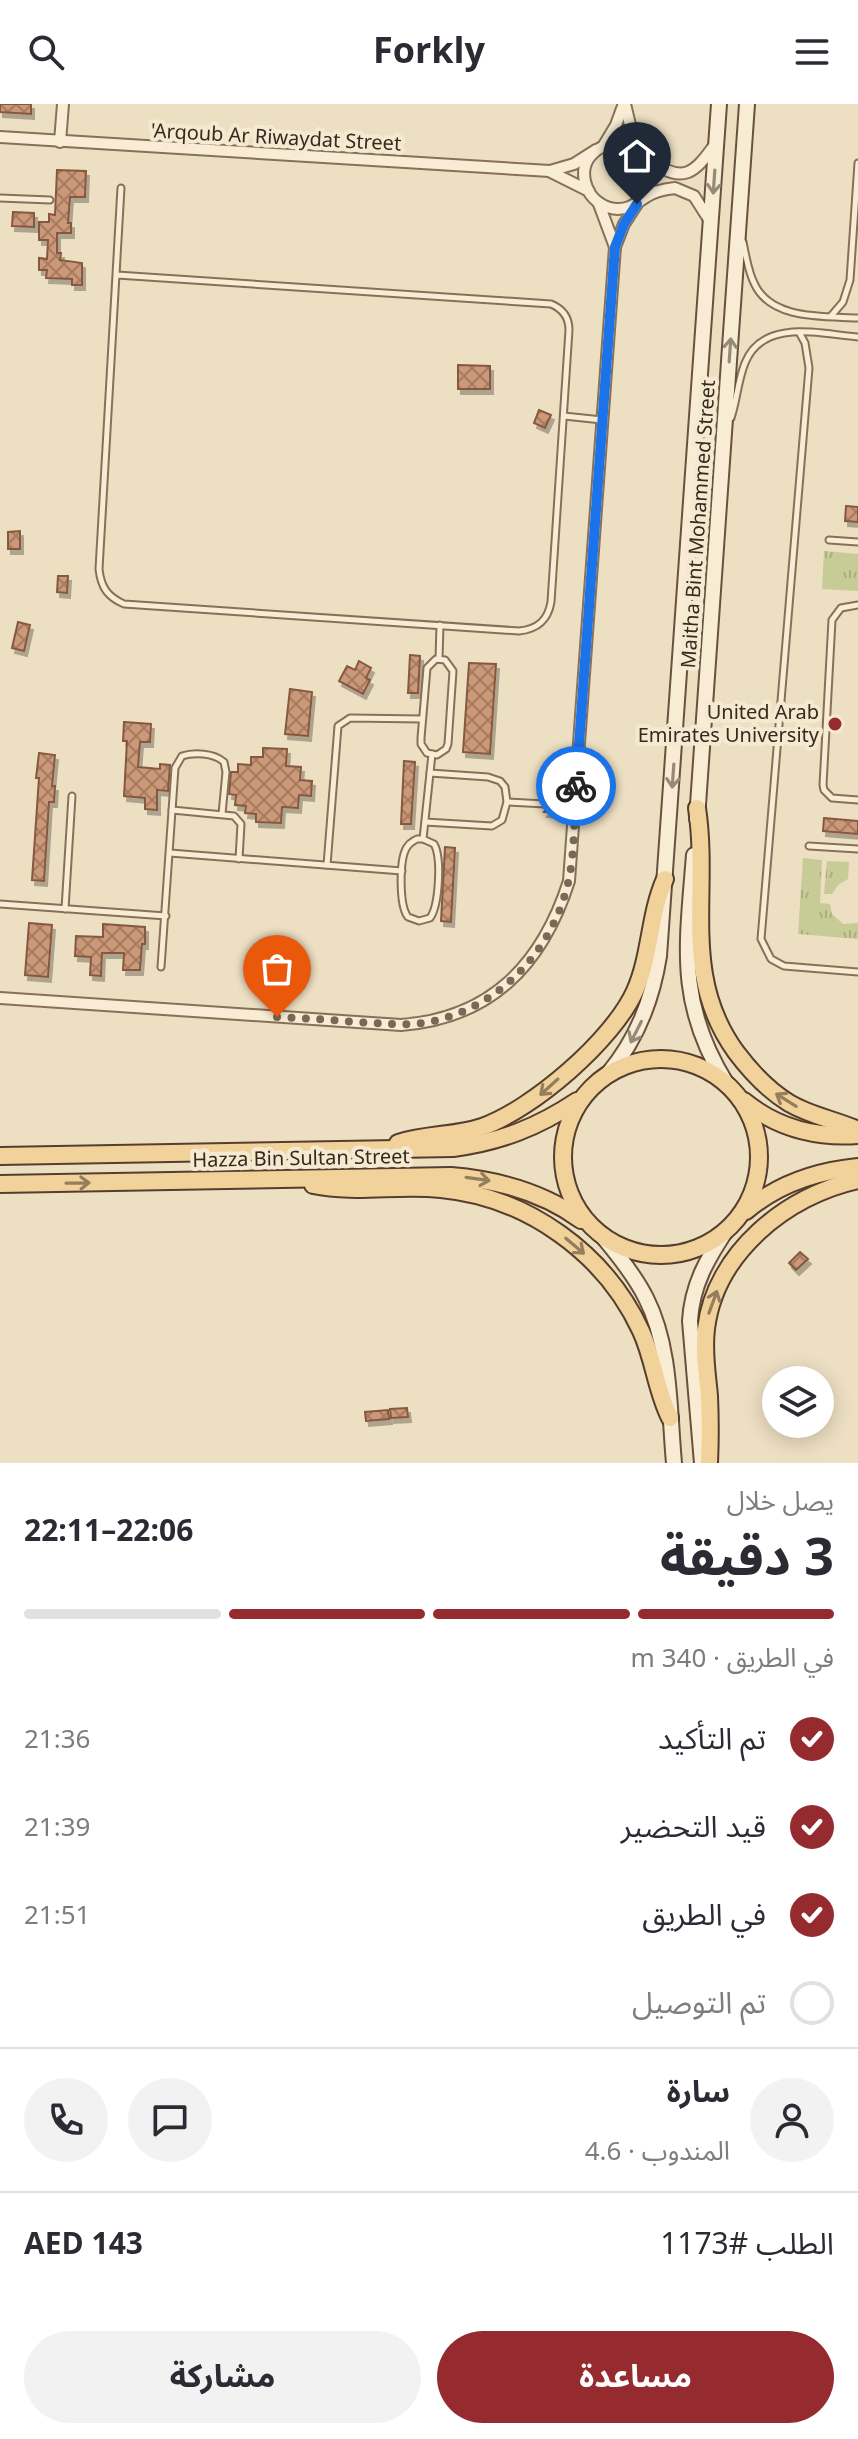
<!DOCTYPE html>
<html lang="ar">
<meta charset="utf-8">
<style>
:root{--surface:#fff;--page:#f2f2f3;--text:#2b2b33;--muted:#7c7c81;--line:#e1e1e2;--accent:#952a2f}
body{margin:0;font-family:Georgia,"Noto Sans Arabic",serif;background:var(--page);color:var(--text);direction:rtl;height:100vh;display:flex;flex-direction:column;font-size:30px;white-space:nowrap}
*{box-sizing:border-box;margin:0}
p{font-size:26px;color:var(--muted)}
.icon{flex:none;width:44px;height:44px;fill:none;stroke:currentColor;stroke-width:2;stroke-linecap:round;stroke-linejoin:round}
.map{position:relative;height:1359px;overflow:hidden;direction:ltr}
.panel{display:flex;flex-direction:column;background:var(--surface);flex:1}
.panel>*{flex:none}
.tools{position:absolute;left:762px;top:1262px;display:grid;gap:16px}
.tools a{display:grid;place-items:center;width:72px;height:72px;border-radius:50%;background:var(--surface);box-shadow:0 4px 20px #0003;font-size:40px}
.pin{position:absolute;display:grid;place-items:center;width:68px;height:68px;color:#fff;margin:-82px -34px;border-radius:50% 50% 50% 0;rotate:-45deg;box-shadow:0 0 8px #0007}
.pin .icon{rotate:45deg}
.courier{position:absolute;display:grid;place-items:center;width:80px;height:80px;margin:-40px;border:6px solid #1a73e8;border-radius:50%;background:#fff;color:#222;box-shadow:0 2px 10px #0007}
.headline em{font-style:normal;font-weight:700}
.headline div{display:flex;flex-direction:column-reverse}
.headline{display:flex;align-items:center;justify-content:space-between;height:136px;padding:0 24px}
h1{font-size:52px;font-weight:700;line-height:60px}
.bar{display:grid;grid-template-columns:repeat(4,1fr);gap:12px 8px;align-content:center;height:96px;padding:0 24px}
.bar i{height:10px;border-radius:6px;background:var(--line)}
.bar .active{background:var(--accent)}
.bar p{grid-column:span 4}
.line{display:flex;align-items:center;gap:20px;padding:0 24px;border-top:2px solid var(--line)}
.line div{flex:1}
.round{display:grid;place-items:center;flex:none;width:84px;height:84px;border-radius:42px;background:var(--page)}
ol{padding:0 24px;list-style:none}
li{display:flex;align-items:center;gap:24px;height:88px}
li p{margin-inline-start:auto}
li .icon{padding:8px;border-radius:50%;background:var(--accent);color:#fff;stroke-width:4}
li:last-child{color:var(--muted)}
li i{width:44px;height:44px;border:4px solid var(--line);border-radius:50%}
.cta{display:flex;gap:16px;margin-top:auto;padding:16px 24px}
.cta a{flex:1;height:92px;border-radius:48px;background:var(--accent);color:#fff;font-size:32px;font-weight:700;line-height:92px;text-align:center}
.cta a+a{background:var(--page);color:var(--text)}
header{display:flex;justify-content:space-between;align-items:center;height:104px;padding:0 24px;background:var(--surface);font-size:36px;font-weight:700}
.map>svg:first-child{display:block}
.grass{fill:url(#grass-tufts)}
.building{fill:url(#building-cross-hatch);stroke:#865940;stroke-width:2;filter:url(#shadow)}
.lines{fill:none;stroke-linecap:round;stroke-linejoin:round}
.lane-casing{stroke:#877059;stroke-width:9}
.street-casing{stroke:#877059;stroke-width:14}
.secondary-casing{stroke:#69513d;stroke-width:18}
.primary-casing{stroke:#553e2e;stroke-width:20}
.lane{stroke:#f8ecd5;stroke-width:5}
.street{stroke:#f8ecd5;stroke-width:10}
.secondary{stroke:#f8ecd5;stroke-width:14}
.primary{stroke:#f0d29a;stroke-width:16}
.oneway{stroke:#988a79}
.oneway2{stroke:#947e5c}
.done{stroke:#776957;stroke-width:8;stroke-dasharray:0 14.4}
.route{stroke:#1a73e8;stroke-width:10}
.poi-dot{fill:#952a2f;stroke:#f5e9d1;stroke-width:3}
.labels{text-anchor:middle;stroke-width:8;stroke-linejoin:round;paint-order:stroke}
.street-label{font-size:20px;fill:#37291d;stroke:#f5e9d1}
.poi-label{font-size:20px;fill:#37291d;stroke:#f5e9d1;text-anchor:end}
</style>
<header><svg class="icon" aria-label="menu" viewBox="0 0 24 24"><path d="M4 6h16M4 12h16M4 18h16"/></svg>Forkly<svg class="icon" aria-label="search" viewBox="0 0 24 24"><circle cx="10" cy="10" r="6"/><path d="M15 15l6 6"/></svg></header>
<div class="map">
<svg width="858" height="1359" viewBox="0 0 858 1359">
<defs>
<pattern id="grass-tufts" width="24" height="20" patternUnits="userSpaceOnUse" patternTransform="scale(2)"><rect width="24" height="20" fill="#c7cb96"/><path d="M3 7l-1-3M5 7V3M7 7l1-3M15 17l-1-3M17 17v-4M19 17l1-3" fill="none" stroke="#acae81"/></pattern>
<pattern id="building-cross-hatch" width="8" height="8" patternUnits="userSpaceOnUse" patternTransform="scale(2)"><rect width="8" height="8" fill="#cb9878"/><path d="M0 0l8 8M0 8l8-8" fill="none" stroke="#a67c62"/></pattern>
<filter id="shadow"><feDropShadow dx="3" dy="5" stdDeviation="0" flood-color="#0004"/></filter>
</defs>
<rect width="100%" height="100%" fill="#eddfc2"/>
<g class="grass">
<polygon points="824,447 858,450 858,487 822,485"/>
<polygon points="803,754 822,756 820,799 830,800 832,810 843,820 858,819 858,835 798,830"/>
<polygon points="827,757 849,758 848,775 838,781 832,790 824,790"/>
</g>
<g class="building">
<polygon points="0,0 31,0 31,10 0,8"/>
<polygon points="57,66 86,67 85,93 70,93 68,119 71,119 71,129 57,129 57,149 61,149 60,156 82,159 82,181 72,181 72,175 46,174 47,166 39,166 39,154 47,155 48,136 39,136 39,118 49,118 49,110 55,111"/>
<polygon points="13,108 34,109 34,123 12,122"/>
<polygon points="458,261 490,262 490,285 458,285"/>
<polygon points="539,306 551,311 545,324 534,319"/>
<polygon points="846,402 858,403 858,418 845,417"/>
<polygon points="20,427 20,445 8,445 8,428"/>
<polygon points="58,472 68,472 67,489 57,488"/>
<polygon points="18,518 30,521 24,547 12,544"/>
<polygon points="410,551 420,552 418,589 408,589"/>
<polygon points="359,557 371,564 366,574 370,576 363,590 339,577 347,562 355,566"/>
<polygon points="469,559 496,560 490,650 463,648"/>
<polygon points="290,585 312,588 308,632 285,630"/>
<polygon points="124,618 151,620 150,638 140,638 138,663 160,665 160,660 170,661 168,687 157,686 157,706 145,705 145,694 124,692 127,637 123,637"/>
<polygon points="263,644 287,645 286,662 301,663 300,676 312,677 311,692 299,691 298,704 282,703 281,719 256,718 256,710 245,709 246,702 235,701 236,691 229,690 231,668 238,668 238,660 251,661 251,653 263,653"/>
<polygon points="39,649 55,651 52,682 55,682 54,698 49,698 44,777 32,776 39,674 36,674"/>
<polygon points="404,657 415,658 411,720 401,720"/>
<polygon points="545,686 557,686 557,696 552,697 551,701 556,709 544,708 550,700 545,694"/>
<polygon points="824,714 858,717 858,730 823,727"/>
<polygon points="445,743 455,744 451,818 441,817"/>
<polygon points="29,819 52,821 48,873 25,871"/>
<polygon points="103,820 145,823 145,840 142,840 140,866 123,866 124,849 102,849 101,872 90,871 91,853 75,852 76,832 103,833"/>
<polygon points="800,1148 808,1155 796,1166 789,1159"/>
<polygon points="407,1304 408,1313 391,1314 390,1305"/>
<polygon points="388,1306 389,1315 366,1317 365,1308"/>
</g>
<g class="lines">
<defs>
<g id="lane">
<polyline points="0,94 50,96"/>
<path d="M743,138C746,152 748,168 755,181C772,216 824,212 858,214"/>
<path d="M117,171L551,200C563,205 569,213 569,226L551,498C548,516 538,525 519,527L124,500C108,493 101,484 99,465L121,84"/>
<polyline points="831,212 843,198 850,176 858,59"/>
<polyline points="799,228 805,239 809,264 761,835 771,855 784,862 858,868"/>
<polyline points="564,312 602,316"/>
<path d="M731,314C737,296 738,276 745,259C763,214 820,230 858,233"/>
<polyline points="829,436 858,438"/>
<polyline points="858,501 841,504 832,516 823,681 824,686 832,694 858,696"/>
<polygon points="436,555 445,556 453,567 448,640 446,645 437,651 427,649 421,640 421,634 427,564"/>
<polyline points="439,555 440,521"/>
<polyline points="507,698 545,700"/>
<polyline points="556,701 574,702"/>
<polyline points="172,706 234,712 241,720 239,755"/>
<polyline points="425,718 492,722 502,716 507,698 505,683 500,677 488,673 430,669"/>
<path d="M417,735H423L434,740C442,754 439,802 430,814L419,817L408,813C399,802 399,755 407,743C410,738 412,738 417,735Z"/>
<polyline points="423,735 432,650"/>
<polyline points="809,742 858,745"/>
<polyline points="170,749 402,767"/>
<polyline points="327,761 338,622 350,614 422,615"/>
<polyline points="0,800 166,812"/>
<polyline points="65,805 72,692"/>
<path d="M161,863L175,664L182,652C194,648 214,649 224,658L226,668L222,710"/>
</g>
<g id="street">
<polyline points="625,0 631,25 641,44"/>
<polyline points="0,33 550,67 574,60 596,46"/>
<polyline points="60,38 63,0"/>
<polyline points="604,41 616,21 623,2"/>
<path d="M650,57C684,80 694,70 716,39"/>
<polyline points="551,68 589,87"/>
<path d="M646,93C678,18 562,27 588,86C593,97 606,105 618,105C630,105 636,99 646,93C654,87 666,85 675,84L694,92L710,117"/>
<polyline points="599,100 615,143"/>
<path d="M0,894L401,921C491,914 542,861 569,777L615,143L624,120L637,100"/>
</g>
<g id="secondary">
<polyline points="697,715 747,0"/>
<path d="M694,751C687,841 676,898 726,979"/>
<path d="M608,970C637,935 652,897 659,852L719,0"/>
<path d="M603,1133C619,1152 635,1172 646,1194C671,1243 669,1305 674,1359"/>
<path d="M702,1359L690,1217C692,1181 707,1155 727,1125"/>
</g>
<g id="primary">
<path d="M697,704C710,791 680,871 736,948C751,968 768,986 789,999C811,1012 836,1016 858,1026"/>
<circle cx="661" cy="1053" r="98"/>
<path d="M744,997C777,1024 816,1034 858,1031"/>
<path d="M398,1039C426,1030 455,1032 482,1023C533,1005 613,936 635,887C651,851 649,811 665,775"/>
<path d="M0,1052L453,1044C500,1038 538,1023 577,997"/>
<path d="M0,1080L451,1072C498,1076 543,1088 581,1116"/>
<path d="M313,1081C357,1090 398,1080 441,1085C527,1093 605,1149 641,1227C654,1255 656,1286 670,1314"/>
<path d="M746,1107C778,1080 817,1067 858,1063"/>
<path d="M709,1359C710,1337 710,1314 709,1292C707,1269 703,1248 706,1225C715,1149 787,1091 858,1076"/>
</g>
</defs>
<use href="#lane" class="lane-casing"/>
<use href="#street" class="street-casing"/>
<use href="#secondary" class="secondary-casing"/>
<use href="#primary" class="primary-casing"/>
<use href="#lane" class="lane"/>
<use href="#street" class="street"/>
<use href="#secondary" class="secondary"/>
<use href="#primary" class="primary"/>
</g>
<defs><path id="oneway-shaft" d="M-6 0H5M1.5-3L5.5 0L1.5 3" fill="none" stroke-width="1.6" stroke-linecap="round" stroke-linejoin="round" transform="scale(2)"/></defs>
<g class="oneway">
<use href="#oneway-shaft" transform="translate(714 78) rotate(94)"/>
<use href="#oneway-shaft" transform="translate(730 246) rotate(-86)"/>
<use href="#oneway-shaft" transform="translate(673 672) rotate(94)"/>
<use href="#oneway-shaft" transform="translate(636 928) rotate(117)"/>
</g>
<g class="oneway2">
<use href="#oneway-shaft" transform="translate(549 983) rotate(138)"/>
<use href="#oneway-shaft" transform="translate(786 996) rotate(-148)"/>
<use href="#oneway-shaft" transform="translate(478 1075) rotate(8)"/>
<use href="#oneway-shaft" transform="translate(78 1079) rotate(-1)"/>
<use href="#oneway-shaft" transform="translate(575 1142) rotate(40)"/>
<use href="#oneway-shaft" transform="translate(713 1198) rotate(-70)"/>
</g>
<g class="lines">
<path class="done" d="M277,913C304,914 330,916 356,918C379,919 401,922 423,919C495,908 552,849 568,779C575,750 574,713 576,682"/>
<polyline class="route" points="576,682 615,143 624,120 637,100"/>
</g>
<circle class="poi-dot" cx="835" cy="620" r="8"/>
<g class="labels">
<g class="street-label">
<text transform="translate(276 33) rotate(3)" y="7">'Arqoub Ar Riwaydat Street</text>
<text transform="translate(698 420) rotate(-86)" y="7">Maitha Bint Mohammed Street</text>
<text transform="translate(301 1054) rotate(-1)" y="7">Hazza Bin Sultan Street</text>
</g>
<g class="poi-label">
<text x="819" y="615">United Arab<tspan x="819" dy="23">Emirates University</tspan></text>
</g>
</g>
</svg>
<div class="tools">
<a><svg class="icon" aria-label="layers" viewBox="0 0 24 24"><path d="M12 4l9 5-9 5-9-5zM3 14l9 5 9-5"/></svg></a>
</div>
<div class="pin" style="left:277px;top:913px;background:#ea580c"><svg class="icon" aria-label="bag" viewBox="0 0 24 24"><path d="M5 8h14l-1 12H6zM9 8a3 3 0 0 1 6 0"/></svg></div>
<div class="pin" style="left:637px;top:100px;background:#1f2937"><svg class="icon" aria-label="home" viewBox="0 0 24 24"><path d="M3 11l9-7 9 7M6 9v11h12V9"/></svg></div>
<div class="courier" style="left:576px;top:682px"><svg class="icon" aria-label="bike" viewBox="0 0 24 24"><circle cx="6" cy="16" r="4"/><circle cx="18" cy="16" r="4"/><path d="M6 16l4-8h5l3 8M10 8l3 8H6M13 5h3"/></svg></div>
</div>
<section class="panel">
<div class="headline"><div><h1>3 دقيقة</h1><p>يصل خلال</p></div><em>22:06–22:11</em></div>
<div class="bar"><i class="active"></i><i class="active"></i><i class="active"></i><i></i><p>في الطريق · 340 m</p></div>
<ol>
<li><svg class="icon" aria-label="check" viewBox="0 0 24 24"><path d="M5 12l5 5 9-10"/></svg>تم التأكيد<p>21:36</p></li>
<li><svg class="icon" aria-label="check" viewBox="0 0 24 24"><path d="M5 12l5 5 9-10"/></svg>قيد التحضير<p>21:39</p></li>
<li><svg class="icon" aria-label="check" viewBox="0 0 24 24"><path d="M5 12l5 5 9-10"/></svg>في الطريق<p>21:51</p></li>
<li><i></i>تم التوصيل</li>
</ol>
<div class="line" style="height:144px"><a class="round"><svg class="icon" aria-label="person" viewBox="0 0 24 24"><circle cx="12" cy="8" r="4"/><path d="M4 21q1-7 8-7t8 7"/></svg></a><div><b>سارة</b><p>المندوب · 4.6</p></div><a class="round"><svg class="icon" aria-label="chat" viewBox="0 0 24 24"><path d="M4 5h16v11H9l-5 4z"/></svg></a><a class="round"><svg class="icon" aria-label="phone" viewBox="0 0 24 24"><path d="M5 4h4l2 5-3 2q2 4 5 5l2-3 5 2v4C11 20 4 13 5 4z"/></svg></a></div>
<div class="line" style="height:104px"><div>الطلب #1173</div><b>AED 143</b></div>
<div class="cta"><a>مساعدة</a><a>مشاركة</a></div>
</section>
